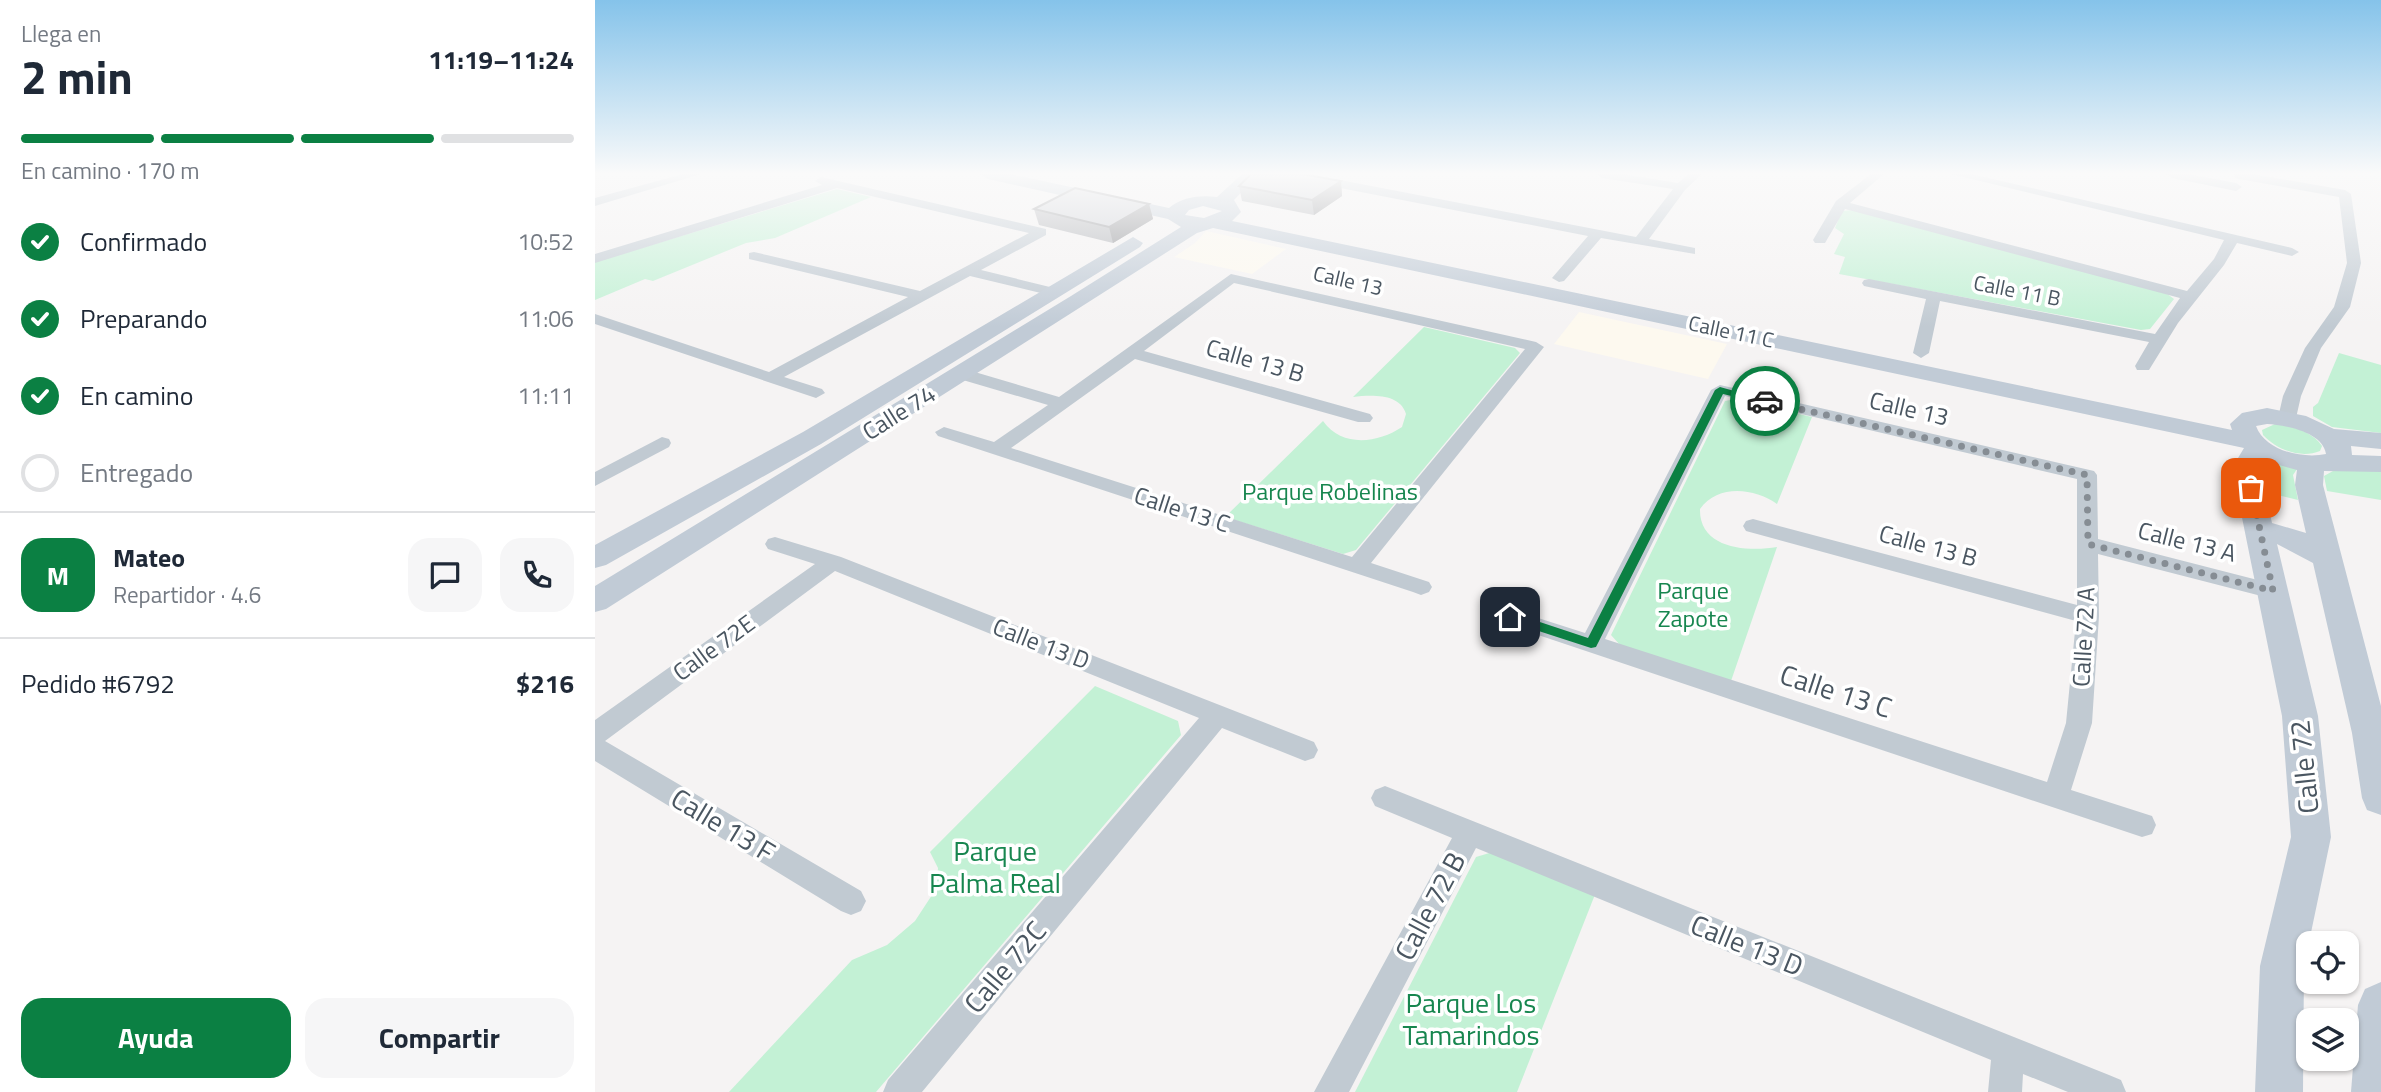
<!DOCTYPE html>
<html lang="es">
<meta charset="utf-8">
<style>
:root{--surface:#fff;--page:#f6f6f7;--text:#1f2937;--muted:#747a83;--line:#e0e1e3;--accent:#0b8043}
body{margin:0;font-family:"Titillium Web",sans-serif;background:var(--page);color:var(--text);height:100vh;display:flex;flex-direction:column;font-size:26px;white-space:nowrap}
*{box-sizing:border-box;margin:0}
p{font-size:23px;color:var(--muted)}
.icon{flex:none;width:38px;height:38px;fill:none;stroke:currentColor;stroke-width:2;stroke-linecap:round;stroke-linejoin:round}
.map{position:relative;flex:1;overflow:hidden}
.sheet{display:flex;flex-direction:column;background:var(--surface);width:595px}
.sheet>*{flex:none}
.buttons{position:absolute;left:1701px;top:931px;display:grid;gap:14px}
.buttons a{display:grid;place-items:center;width:63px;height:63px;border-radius:14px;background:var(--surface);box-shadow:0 2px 5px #0004;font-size:35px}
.pin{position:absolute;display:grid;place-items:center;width:60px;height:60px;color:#fff;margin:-30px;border-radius:14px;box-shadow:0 4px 10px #0006}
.courier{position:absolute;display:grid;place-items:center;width:70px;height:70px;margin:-35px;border:5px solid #0b8043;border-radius:50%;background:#fff;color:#222;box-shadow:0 2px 9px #0007}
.head em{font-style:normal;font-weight:700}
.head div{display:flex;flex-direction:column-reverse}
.head{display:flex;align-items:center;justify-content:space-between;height:119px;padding:0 21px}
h1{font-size:46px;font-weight:700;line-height:52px}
.bar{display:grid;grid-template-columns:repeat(4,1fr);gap:10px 7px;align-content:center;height:84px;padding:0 21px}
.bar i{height:9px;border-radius:5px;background:var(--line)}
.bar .active{background:var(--accent)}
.bar p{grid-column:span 4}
.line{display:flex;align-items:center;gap:18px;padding:0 21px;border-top:2px solid var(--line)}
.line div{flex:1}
.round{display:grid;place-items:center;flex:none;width:74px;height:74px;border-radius:21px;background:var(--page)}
ol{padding:0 21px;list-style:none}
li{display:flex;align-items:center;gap:21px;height:77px}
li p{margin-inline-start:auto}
li .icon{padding:7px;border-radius:50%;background:var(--accent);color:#fff;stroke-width:4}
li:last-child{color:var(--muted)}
li i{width:38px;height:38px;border:4px solid var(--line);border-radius:50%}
.cta{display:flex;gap:14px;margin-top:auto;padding:14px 21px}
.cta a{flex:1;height:80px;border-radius:21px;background:var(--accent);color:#fff;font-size:28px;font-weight:700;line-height:80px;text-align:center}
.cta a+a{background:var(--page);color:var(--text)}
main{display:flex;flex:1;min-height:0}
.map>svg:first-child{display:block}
.commercial{fill:#fdf9ef}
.green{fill:#c3f1d5}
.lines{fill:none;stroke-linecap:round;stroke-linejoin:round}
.street{fill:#c1cad2;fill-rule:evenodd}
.secondary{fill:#c1cbd6;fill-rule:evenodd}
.wall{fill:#b0b2b7}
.shaded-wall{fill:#909195}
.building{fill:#cdcfd5;stroke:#909195;stroke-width:2}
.route{fill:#0b8043}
.done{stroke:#868d94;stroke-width:7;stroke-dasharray:0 12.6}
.labels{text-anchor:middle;stroke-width:7;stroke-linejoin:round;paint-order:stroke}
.far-street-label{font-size:21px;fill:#4a5661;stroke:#fff}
.street-label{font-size:24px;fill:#4a5661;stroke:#fff}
.park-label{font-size:24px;fill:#17864f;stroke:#fff}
.near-street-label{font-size:28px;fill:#4a5661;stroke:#fff}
.near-park-label{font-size:28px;fill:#17864f;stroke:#fff}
</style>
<main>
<section class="sheet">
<div class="head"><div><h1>2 min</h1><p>Llega en</p></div><em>11:19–11:24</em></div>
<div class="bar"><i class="active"></i><i class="active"></i><i class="active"></i><i></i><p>En camino · 170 m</p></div>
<ol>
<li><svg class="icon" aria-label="check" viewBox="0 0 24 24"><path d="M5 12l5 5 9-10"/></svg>Confirmado<p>10:52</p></li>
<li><svg class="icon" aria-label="check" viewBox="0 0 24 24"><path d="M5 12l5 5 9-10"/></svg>Preparando<p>11:06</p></li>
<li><svg class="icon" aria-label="check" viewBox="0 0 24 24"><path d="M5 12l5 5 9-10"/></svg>En camino<p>11:11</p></li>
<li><i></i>Entregado</li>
</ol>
<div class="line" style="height:126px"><b class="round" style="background:var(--accent);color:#fff">M</b><div><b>Mateo</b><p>Repartidor · 4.6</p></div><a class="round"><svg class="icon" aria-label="chat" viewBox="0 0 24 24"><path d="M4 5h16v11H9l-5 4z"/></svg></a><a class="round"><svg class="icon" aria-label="phone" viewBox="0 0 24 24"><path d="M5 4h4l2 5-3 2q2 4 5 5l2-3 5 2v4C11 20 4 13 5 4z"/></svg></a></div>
<div class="line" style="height:91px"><div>Pedido #6792</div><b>$216</b></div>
<div class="cta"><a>Ayuda</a><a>Compartir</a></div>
</section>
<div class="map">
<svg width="1786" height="1092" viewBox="0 0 1786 1092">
<rect width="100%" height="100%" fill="#f5f3f3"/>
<g class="commercial">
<polygon points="611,231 691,249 657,274 579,257 600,243"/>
<polygon points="984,312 1132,344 1113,379 959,344"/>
</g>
<g class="green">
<polygon points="242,189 276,197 180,238 151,243 58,281 50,279 0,300 0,262"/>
<polygon points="1258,210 1571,293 1579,299 1555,329 1546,330 1244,274 1250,257 1239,254 1249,234 1240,228 1247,211"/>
<path d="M829,327L920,348L925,353L761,550L748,554L630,517L728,421C747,448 783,443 807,427L811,414C805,393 776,395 758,397Z"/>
<polygon points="1744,353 1786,365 1786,433 1737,427 1718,416 1718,407 1723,403"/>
<path d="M1141,399L1217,417L1182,504C1159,488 1123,484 1105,509C1104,549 1153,552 1182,547L1136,681L1025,645L1016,635L1130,401Z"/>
<path d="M1680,424C1697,426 1717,431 1727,446L1725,451C1706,459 1682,450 1668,435L1667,430Z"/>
<polygon points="1678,462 1702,469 1698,475 1703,500 1674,493 1672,479"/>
<polygon points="1738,471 1786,471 1786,500 1732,491 1729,476"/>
<polygon points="500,686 583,721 586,735 281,1092 134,1092 257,960 292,945 320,921 337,895 342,880 343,868 335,852"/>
<polygon points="901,851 1001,892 922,1092 760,1092 881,857"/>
</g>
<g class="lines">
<g class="street">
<polygon points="88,174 106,174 0,206 0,198"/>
<polygon points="1001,174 1027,174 1083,183 1094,174 1107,174 1090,190 1054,239 1100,248 1100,254 1006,238 969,281 964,282 957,278 993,236 740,187 734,183 740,179 1041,237 1078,189 1007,178"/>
<polygon points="1276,174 1289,174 1255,203 1592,291 1619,259 1629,240 1356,174 1376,174 1697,248 1704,252 1697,256 1642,243 1629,265 1583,323 1554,370 1542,370 1540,366 1554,342 1345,301 1334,353 1326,358 1318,353 1331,299 1269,286 1267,283 1269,280 1274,279 1560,334 1585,298 1250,209 1230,243 1220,243 1218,240 1241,201"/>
<polygon points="1571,174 1593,174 1641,183 1647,187 1641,191 1577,178"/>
<polygon points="1639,174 1657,174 1750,190 1756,194 1766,263 1755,307 1726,348 1706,396 1701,418 1692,423 1683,418 1688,396 1710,348 1739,307 1752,263 1744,197 1644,179 1640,178"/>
<polygon points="226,177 451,229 451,235 386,270 459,288 461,291 454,295 375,276 189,377 227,389 230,393 221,398 0,324 0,314 174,372 313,297 154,259 154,253 159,252 325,291 434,233 242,188 0,263 0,254 227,185 220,181"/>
<path d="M636,274L941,342L949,347L776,563L834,582L837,587L834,592L826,595L818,592L343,436L340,432L349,427L399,442L453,405L361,378L359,374L361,370H373L464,397ZM639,283L930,349L757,557L416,448L540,359L763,422H775L778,418L775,414L549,351Z"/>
<path d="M1125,385L1499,471L1502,475L1503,539L1686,586L1689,591L1686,596L1678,599L1503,554L1504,616L1497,723L1476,790L1557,816L1561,825L1557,834L1547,837L907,623L904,617L907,611L915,609L990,633L1116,390ZM1130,396L1482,479V605L1158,519L1151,521L1148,526L1151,531L1481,621L1471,723L1452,782L1010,639Z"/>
<polygon points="67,437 74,439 76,443 74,447 0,486 0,472"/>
<polygon points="180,537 246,557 719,742 723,750 719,758 710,761 627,728 327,1092 288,1092 293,1080 604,718 240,571 10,741 266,891 271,901 266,911 256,915 246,911 0,761 0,720 220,564 173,549 170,544 173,539"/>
<polygon points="790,786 1514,1075 1526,1080 1531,1092 1473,1092 1428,1074 1427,1092 1393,1092 1396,1060 881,848 754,1092 719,1092 857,838 780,806 776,798 780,790"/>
</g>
<g class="secondary">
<path d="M385,174H415L574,208C587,197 605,195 622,197L647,174H664L639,200L646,212L637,221L1637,430L1635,424L1647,413L1672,408L1711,416L1739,429L1786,433V449L1756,446L1757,455L1786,456V472L1729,471L1728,485L1786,706V815L1772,810L1767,798L1757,733L1718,563L1682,544L1723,716L1736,837L1709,966L1708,1092H1660L1665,966L1696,837L1687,716L1637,468L1649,448L618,228L602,233L11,609L0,612V586L476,296L586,227L573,219L393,179ZM608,206L627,211L609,218L590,215L594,210ZM1672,424C1690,425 1728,432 1731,454C1708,459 1670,451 1661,426ZM1670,461L1702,470L1700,485L1711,533L1677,523L1665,468Z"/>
<polygon points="538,237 548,243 545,247 226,444 11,565 0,568 0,545 208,432"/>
<polygon points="1786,982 1786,1092 1756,1092 1763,1005 1770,989"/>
</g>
</g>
<g class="wall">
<polygon points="746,181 747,196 719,215 647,201 644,186"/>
<polygon points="554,204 558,219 518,243 444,225 439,209"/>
</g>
<g class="shaded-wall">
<polygon points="746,181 747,196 719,215 717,200"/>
<polygon points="554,204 558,219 518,243 514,227"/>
</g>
<g class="building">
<polygon points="656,174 707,174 746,181 717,200 644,186"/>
<polygon points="480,188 554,204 514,227 439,209"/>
</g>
<linearGradient id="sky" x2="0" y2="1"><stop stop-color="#85c3ea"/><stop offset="0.53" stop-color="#fafafa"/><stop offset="1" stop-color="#fafafa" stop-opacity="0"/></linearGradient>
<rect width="1786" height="327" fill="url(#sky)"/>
<polygon class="route" points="1125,387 1175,401 1170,404 1128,394 1001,647 996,648 910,620 910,614 915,612 993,638 1120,390"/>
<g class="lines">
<polyline class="done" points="1170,401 1492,475 1493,544 1678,591 1656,488"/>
</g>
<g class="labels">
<g class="far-street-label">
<text transform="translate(753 281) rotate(13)" y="7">Calle 13</text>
<text transform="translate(1422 291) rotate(11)" y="7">Calle 11 B</text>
<text transform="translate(1136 332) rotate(12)" y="7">Calle 11 C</text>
</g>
<g class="street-label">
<text transform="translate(660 361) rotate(16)" y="8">Calle 13 B</text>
<text transform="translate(1314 409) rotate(13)" y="8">Calle 13</text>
<text transform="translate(304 413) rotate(-32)" y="8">Calle 74</text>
<text transform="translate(587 510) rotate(18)" y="8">Calle 13 C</text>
<text transform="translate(1592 542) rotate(14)" y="8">Calle 13 A</text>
<text transform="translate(1333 546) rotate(15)" y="8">Calle 13 B</text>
<text transform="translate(1489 637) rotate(-87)" y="8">Calle 72 A</text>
<text transform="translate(446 644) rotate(21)" y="8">Calle 13 D</text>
<text transform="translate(119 648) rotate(-36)" y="8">Calle 72E</text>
</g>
<g class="park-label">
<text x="735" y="500">Parque Robelinas</text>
<text x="1098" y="599">Parque<tspan x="1098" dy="28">Zapote</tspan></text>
</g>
<g class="near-street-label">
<text transform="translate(1241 691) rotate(18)" y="10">Calle 13 C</text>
<text transform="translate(1709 767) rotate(-96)" y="10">Calle 72</text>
<text transform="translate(128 825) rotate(31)" y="10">Calle 13 F</text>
<text transform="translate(835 906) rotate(-62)" y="10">Calle 72 B</text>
<text transform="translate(1152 945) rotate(22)" y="10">Calle 13 D</text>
<text transform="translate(410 967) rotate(-50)" y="10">Calle 72C</text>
</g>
<g class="near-park-label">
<text x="400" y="861">Parque<tspan x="400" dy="32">Palma Real</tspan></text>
<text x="876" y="1013">Parque Los<tspan x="876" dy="32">Tamarindos</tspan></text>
</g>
</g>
</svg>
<div class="buttons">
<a><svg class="icon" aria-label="locate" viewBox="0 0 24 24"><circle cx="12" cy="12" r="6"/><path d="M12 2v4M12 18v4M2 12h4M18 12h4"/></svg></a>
<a><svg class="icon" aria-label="layers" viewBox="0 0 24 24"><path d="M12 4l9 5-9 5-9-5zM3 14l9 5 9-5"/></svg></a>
</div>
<div class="pin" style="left:1656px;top:488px;background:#ea580c"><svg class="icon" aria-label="bag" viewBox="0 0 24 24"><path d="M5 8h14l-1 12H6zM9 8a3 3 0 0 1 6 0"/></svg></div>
<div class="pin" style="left:915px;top:617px;background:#1f2937"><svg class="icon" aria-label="home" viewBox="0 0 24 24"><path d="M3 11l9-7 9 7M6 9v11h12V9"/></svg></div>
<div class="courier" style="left:1170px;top:401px"><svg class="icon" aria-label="car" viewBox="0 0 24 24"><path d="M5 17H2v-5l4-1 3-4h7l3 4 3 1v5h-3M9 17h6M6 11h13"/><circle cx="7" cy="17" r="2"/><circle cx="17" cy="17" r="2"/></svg></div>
</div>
</main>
